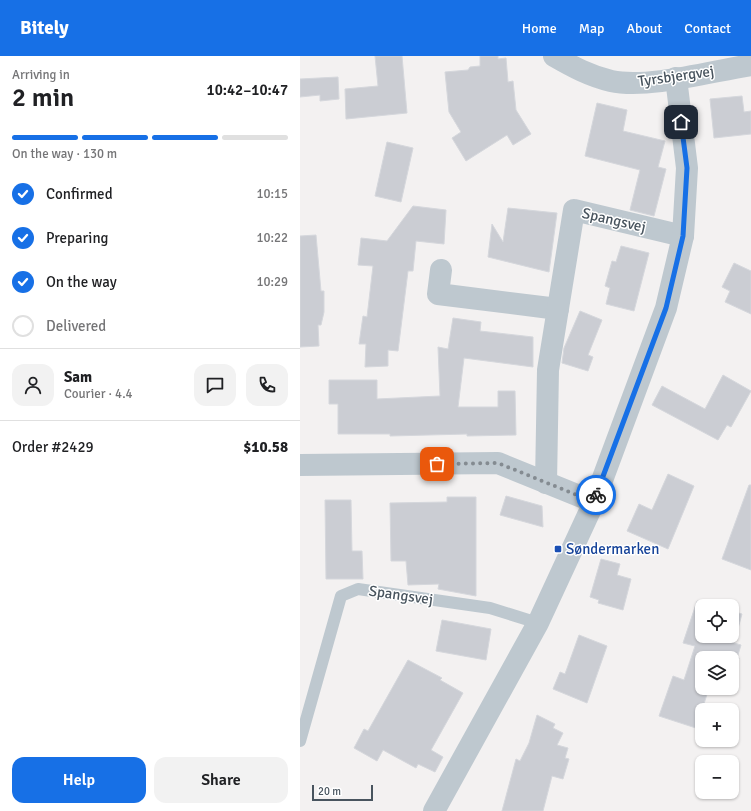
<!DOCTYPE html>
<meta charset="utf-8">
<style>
:root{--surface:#fff;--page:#f2f2f2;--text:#202124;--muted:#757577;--line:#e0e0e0;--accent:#1770e6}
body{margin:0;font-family:Signika,sans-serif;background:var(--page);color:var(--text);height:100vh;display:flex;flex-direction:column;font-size:15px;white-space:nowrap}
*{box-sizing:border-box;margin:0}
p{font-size:13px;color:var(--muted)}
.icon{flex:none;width:22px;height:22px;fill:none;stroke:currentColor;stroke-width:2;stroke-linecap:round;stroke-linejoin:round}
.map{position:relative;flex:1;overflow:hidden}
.sheet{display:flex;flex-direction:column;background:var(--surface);width:300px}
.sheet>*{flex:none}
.fabs{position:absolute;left:395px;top:543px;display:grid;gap:8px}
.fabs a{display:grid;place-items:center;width:44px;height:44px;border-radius:8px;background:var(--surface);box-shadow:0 1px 3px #0004;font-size:20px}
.scale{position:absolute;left:12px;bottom:10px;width:61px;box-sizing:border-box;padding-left:4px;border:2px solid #48545e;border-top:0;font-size:11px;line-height:14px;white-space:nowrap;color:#48545e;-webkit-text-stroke:3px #fff;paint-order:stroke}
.pin{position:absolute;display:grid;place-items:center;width:34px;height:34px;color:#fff;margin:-17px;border-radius:8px;box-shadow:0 2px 6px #0006}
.courier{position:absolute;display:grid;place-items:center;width:40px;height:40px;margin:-20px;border:3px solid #1770e6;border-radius:50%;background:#fff;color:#222;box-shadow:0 1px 5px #0007}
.summary em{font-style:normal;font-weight:600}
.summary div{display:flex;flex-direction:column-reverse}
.summary{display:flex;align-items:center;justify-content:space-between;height:68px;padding:0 12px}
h1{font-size:26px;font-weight:600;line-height:30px}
.bar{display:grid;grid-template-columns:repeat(4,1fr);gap:6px 4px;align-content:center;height:48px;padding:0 12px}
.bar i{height:5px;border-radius:3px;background:var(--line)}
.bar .on{background:var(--accent)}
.bar p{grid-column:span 4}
.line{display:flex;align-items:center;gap:10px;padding:0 12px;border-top:1px solid var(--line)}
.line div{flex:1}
.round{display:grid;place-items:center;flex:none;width:42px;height:42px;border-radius:12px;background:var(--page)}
ol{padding:0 12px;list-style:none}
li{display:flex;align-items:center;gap:12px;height:44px}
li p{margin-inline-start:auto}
li .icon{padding:4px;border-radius:50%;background:var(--accent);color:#fff;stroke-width:4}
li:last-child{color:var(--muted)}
li i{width:22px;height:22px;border:2px solid var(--line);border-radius:50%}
.action{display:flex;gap:8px;margin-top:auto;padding:8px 12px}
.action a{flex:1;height:46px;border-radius:12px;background:var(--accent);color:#fff;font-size:16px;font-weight:600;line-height:46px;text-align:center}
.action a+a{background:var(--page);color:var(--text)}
header{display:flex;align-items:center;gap:24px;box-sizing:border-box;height:56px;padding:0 20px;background:var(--accent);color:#fff}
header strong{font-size:19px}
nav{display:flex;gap:22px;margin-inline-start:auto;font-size:14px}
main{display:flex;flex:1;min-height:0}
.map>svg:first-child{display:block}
.building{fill:#cbcdd3;stroke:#d5d7dc}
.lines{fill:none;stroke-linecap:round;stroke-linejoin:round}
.service{stroke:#bec8cf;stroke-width:12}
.minor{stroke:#bec8cf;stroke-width:22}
.tertiary{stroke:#bec8cf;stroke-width:22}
.done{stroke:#848b91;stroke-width:4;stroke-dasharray:0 7.2}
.route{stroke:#1770e6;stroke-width:5}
.transit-dot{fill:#1a4fb4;stroke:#fff;stroke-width:1.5}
.labels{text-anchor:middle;stroke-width:3;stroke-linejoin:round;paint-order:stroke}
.street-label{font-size:15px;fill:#48545e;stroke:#fff}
.transit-label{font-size:15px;fill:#164399;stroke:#fff;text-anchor:start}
</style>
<header>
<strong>Bitely</strong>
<nav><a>Home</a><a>Map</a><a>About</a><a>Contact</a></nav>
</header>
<main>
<section class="sheet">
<div class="summary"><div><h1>2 min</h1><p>Arriving in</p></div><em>10:42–10:47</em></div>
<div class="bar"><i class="on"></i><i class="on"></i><i class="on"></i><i></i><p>On the way · 130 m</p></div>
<ol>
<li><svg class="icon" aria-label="check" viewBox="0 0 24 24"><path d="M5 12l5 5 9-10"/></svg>Confirmed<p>10:15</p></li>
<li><svg class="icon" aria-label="check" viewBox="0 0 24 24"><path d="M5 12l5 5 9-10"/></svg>Preparing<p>10:22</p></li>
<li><svg class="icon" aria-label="check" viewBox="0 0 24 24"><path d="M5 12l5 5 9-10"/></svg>On the way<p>10:29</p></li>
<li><i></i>Delivered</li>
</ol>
<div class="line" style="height:72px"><a class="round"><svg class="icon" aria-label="person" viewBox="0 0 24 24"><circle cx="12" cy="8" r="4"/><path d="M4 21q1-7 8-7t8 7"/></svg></a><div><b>Sam</b><p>Courier · 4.4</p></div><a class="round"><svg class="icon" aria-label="chat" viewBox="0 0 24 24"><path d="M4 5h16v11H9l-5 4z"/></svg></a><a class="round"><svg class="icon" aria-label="phone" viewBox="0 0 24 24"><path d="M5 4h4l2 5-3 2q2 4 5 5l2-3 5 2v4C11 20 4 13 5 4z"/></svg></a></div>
<div class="line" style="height:52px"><div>Order #2429</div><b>$10.58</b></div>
<div class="action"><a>Help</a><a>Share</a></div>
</section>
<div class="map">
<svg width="451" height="755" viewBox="0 0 451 755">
<rect width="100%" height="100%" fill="#f3f1f1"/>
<g class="building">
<polygon points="75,0 102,0 107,57 46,63 45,33 78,30"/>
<polygon points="180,0 198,0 198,3 206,2 208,26 213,25 216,54 231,78 213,89 207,79 166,105 152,82 161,76 149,56 145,16 168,14 170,11 180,10"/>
<polygon points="38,21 39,43 20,45 20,39 0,41 0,23"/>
<polygon points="442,40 444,56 451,55 451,78 414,82 410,43"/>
<polygon points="297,47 327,54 323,75 365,85 358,111 366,113 354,160 330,154 340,114 285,100"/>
<polygon points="87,86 113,92 101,146 75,140"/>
<polygon points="113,150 146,154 144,188 116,185 113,215 108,215 98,295 88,294 88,310 65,311 66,288 59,288 63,260 67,261 73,210 58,209 61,182 87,185"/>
<polygon points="208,152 257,157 249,216 188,201 192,168 203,186"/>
<polygon points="16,179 21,235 24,235 24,256 21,269 18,269 19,290 0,291 0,180"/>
<polygon points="321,190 349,197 334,255 306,248 310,232 305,230 312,205 316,206"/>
<polygon points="434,207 451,215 451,258 425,246 430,235 422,231"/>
<polygon points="280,255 302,264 288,299 293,301 288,315 262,307 264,292"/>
<polygon points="153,262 181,266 180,275 233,281 233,311 164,302 158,351 198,351 198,335 215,335 216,379 167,380 167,378 90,380 90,378 38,378 38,348 29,348 29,324 77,324 77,343 140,340 138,291 148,293"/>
<polygon points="423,319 451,335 431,371 427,369 418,384 352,349 362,330 405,353"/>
<polygon points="368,418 394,430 368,493 327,475 339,448 352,454"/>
<polygon points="449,429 451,429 451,514 422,503"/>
<polygon points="206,440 242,450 243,471 200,459"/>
<polygon points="147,441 176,441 176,540 138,533 139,528 108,529 106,505 91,505 90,447 147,446"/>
<polygon points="25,444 51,444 52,495 62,495 63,523 26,523"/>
<polygon points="301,503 320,508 317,519 331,523 323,554 298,547 299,544 290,541"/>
<polygon points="397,545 414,550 402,550 402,580 432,580 432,555 442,558 434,587 441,589 437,602 439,602 433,621 432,602 402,602 402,632 409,632 402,654 402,674 359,660 373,620 384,624 395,590 383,587"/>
<polygon points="142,564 191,573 186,604 136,595"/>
<polygon points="279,579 307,590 287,647 253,633 260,616 265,618"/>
<polygon points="108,604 142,622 140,624 163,637 131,694 143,701 135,716 118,708 116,712 83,694 77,705 54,692 64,673 68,675"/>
<polygon points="237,659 255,668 253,672 263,677 257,689 268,692 265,702 269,703 263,723 252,720 243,755 202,755 216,703 220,705 229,687"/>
</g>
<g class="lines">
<polyline class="service" points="0,685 41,540 58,533 190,552 238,567"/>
<g class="minor">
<polyline points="141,214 138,238 258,253"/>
<polyline points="0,409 198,407 294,446"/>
<polyline points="246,427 248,314 274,154 383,180"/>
</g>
<g class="tertiary">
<path d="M254,0C273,11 290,20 311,25C348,33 412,15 451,9"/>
<polyline points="134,755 238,567 294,446 366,252 383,180 387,112 376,22"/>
</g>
</g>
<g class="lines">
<polyline class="done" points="137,408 198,407 294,446 296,439"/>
<polyline class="route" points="296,439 366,252 383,180 387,112 381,66"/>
</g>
<rect class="transit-dot" x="254" y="489" width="8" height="8" rx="2"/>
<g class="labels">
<g class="street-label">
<text transform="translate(376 20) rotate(-8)" y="5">Tyrsbjergvej</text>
<text transform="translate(314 164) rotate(13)" y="5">Spangsvej</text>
<text transform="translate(101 539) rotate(8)" y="5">Spangsvej</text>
</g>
<g class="transit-label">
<text x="266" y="498">Søndermarken</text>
</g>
</g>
</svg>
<div class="fabs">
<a><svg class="icon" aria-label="locate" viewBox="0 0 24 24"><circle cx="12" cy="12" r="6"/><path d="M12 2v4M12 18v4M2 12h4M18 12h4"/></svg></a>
<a><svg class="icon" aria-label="layers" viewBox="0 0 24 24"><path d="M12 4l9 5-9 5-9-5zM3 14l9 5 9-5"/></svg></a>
<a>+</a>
<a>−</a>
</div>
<div class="scale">20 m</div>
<div class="pin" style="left:137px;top:408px;background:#ea580c"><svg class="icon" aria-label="bag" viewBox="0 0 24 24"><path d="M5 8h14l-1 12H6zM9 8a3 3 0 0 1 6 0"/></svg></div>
<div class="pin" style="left:381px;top:66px;background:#1f2937"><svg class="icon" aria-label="home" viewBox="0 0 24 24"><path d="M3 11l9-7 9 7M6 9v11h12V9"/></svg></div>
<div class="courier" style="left:296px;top:439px"><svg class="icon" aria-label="bike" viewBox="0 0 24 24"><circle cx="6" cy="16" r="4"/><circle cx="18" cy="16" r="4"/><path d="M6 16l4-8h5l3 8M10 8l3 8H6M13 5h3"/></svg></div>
</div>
</main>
